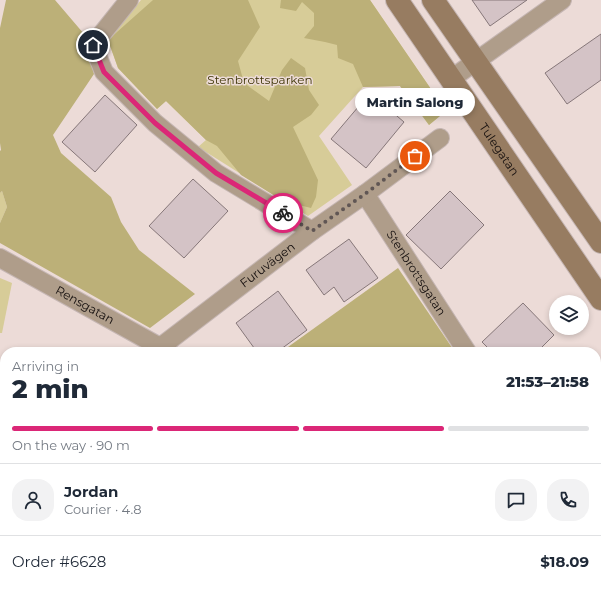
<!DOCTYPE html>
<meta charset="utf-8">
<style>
:root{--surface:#fff;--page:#f2f2f3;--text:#1f2937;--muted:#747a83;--line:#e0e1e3;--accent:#db2777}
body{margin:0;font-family:Montserrat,sans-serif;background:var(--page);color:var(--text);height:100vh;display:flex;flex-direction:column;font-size:15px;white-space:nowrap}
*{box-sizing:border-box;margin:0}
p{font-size:13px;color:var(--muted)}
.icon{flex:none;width:22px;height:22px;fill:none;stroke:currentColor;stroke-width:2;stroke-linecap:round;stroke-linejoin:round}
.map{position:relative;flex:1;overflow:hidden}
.drawer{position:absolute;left:0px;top:347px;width:601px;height:248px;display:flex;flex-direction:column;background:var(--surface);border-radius:16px 16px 0 0;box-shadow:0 2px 6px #0003}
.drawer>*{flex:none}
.tools{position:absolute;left:549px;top:295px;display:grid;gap:8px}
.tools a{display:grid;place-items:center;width:40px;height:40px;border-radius:50%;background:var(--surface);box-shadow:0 2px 6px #0003;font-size:20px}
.pin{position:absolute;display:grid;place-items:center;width:34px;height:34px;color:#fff;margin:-17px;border:2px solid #fff;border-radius:50%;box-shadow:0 1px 4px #0007}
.courier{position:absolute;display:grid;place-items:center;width:40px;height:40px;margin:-20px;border:3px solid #db2777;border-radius:50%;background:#fff;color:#222;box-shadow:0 1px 5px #0007}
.bubble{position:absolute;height:28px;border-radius:14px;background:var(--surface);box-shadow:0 2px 6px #0003;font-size:13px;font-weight:800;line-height:28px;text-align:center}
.overview em{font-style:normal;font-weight:800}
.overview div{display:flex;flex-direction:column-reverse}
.overview{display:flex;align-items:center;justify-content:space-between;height:68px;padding:0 12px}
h1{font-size:26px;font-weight:800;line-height:30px}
.bar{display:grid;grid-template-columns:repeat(4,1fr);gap:6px 4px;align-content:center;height:48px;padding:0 12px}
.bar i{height:5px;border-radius:3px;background:var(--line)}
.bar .on{background:var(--accent)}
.bar p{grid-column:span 4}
.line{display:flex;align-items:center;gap:10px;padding:0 12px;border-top:1px solid var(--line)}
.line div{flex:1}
.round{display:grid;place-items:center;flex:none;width:42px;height:42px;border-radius:16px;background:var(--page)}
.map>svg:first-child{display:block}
.green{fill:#d7cc98}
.forest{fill:#bcb078}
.building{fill:#d4c3c6;stroke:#867779}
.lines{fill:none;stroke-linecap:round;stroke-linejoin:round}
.street-casing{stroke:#c5b6b3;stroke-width:20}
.secondary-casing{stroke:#c5b6b3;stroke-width:24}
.street{stroke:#af9d8a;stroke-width:18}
.secondary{stroke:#977c61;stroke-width:22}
.done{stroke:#605654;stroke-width:4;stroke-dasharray:0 7.2}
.route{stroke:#db2777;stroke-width:5}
.labels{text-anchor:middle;stroke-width:3;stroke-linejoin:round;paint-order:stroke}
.park-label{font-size:12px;fill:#3f3607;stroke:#ecdbd7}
.street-label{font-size:12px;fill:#150f0e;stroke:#ecdbd7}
</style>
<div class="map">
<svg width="601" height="595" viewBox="0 0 601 595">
<rect width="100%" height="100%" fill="#ecdbd7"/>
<g class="green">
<polygon points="141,0 370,0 446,111 429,125 400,86 363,87 319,136 352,185 308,216 198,147 206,140 166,101 157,109 118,68 108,40"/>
<polygon points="2,191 7,207 0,223 0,193"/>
<polygon points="0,278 12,283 2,333 0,333"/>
</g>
<g class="forest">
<polygon points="6,0 55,0 84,34 94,74 53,135 61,153 111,197 121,222 139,250 195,294 150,328 0,243 0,223 7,207 2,191 0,193 0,151 1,150 0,143 0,28"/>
<polygon points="153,0 248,0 260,27 238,61 244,83 269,101 282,70 291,58 305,68 309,90 319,105 311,115 293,127 318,180 316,197 311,208 283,201 241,175 217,146 206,140 166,101 157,109 118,68 108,40"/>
<polygon points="281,0 370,0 446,111 429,125 400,86 363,87 353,64 338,58 337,45 325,42 304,38 314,26 314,13 302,2 296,11 280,8"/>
<polygon points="398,268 455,352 281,352"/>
<polygon points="596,515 601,520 601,552 596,561"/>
<polygon points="211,590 358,590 358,595 212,595"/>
<polygon points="547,590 593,590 601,595 541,595"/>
</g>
<g class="building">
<polygon points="472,0 527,0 490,26"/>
<polygon points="601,34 601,80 567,104 545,73"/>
<polygon points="370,93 404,122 366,168 331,139"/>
<polygon points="105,95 137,125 95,172 62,142"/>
<polygon points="193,179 228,211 184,258 149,226"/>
<polygon points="450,191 484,225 441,269 406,235"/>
<polygon points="349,239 378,278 344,302 334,287 324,295 306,270"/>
<polygon points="278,291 307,330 277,352 257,352 236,323"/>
<polygon points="523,303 554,335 537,352 492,352 482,342"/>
</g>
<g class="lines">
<defs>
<g id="street">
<polyline points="129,0 93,45 104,72 155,123 216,173 312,231"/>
<polyline points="451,79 562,0"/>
<path id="s1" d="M365,194L467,352"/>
<path id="s2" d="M0,258L169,352"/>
<path id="s3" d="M154,352L312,231L365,194L440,138"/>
<polyline points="596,574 601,577"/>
<polyline points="72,590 72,595"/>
</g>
<g id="secondary">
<path id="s4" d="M397,0L601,299"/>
<polyline points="433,0 601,242"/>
</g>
</defs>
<use href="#street" class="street-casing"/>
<use href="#secondary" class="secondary-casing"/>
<use href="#street" class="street"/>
<use href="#secondary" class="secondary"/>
</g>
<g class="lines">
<polyline class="done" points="283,213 312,231 365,194 415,156"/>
<polyline class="route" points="93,45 104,72 155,123 216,173 283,213"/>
</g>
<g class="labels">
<g class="park-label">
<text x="260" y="84">Stenbrottsparken</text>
</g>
<g class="street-label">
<text dy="4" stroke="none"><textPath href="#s4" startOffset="181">Tulegatan</textPath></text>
<text dy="4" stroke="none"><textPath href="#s3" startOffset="143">Furuvägen</textPath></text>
<text dy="4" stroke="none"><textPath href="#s1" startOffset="94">Stenbrottsgatan</textPath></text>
<text dy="4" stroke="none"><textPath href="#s2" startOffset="97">Rensgatan</textPath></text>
</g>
</g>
</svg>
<div class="tools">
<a><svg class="icon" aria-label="layers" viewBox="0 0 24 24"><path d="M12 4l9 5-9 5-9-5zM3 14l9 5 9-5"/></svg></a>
</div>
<div class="pin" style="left:415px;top:156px;background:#ea580c"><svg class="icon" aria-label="bag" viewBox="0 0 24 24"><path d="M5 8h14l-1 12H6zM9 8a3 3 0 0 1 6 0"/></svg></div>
<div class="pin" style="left:93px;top:45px;background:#1f2937"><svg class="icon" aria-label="home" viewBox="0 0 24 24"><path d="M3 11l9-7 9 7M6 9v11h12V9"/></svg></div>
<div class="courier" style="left:283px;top:213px"><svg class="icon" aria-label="bike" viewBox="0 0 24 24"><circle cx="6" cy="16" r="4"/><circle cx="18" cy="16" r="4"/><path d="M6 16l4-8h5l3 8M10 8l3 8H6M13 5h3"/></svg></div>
<div class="bubble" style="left:355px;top:88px;width:120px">Martin Salong</div>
<section class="drawer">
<div class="overview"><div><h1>2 min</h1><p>Arriving in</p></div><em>21:53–21:58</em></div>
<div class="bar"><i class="on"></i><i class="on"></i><i class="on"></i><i></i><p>On the way · 90 m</p></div>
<div class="line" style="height:72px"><a class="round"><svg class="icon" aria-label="person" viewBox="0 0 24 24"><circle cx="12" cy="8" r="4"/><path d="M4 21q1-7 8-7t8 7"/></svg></a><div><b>Jordan</b><p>Courier · 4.8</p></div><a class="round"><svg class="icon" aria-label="chat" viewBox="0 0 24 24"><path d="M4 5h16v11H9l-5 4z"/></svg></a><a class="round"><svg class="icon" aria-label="phone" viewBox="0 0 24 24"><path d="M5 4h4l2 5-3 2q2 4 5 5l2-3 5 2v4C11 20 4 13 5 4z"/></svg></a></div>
<div class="line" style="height:52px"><div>Order #6628</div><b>$18.09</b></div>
</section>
</div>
